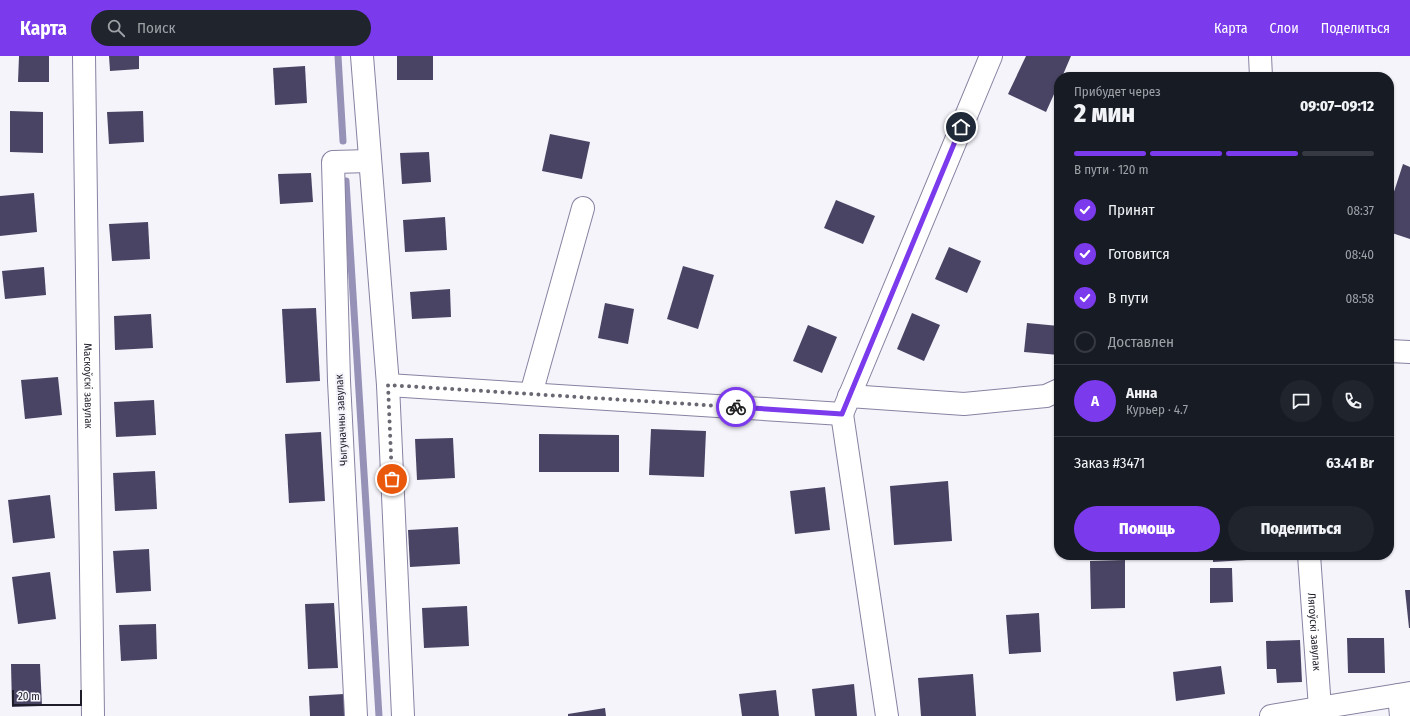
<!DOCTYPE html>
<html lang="ru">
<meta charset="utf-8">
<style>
:root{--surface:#171b24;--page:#20242c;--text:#f1f3f6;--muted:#9ea1a6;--line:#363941;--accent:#7c3aed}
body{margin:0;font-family:"Fira Sans Condensed",sans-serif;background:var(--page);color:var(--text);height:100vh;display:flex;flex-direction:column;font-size:15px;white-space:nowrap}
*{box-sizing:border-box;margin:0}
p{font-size:13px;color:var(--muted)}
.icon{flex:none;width:22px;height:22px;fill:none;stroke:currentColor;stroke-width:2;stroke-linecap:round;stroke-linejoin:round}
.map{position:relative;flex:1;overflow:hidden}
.panel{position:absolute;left:1054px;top:16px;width:340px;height:488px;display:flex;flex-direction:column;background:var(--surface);border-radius:16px;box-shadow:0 1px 3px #0004}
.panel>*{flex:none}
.scale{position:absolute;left:12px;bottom:10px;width:70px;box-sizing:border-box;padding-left:4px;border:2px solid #1e1c28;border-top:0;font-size:11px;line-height:14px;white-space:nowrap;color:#1e1c28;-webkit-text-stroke:3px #f5f4fb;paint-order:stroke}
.pin{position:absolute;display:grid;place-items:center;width:34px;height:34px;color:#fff;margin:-17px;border:2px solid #fff;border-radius:50%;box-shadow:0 1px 4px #0007}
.courier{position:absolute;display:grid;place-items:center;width:40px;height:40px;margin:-20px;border:3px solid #7c3aed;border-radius:50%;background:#fff;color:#222;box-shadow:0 1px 5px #0007}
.headline em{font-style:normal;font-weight:800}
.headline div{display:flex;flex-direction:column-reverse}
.headline{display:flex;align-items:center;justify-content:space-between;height:68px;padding:0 20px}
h1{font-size:26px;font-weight:800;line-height:30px}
.bar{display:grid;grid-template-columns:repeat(4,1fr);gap:6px 4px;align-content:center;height:48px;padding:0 20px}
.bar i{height:5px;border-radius:3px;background:var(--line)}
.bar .selected{background:var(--accent)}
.bar p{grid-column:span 4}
.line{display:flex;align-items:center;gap:10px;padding:0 20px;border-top:1px solid var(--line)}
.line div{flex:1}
.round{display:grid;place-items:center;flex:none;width:42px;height:42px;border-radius:21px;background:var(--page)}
ol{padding:0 20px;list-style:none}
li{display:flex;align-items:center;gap:12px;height:44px}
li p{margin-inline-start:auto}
li .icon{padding:4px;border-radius:50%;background:var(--accent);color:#fff;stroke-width:4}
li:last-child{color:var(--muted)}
li i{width:22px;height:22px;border:2px solid var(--line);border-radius:50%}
.cta{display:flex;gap:8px;margin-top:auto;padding:8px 20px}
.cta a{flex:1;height:46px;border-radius:24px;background:var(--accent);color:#fff;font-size:16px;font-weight:800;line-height:46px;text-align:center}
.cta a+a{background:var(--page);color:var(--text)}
header{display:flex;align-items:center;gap:24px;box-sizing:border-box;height:56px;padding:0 20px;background:var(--accent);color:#fff}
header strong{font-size:19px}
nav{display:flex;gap:22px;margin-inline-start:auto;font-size:14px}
.search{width:280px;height:36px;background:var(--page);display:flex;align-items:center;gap:10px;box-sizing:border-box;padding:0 14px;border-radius:22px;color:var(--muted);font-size:15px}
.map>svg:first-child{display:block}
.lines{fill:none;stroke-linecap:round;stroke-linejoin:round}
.stream{stroke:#9691b6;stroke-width:7}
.building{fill:#4a4464}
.minor-casing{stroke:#8782a1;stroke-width:24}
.minor{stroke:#fff;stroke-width:22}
.done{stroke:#696872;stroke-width:4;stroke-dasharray:0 7.2}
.route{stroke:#7c3aed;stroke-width:5}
.labels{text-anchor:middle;stroke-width:4;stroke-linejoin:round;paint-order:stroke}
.street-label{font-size:11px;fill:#1e1c28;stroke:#f5f4fb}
</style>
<header>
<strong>Карта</strong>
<div class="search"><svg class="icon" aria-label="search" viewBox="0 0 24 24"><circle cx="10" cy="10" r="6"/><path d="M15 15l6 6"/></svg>Поиск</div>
<nav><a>Карта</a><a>Слои</a><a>Поделиться</a></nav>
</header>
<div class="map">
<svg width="1410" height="660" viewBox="0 0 1410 660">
<rect width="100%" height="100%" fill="#f5f4fb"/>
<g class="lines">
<g class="stream">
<polyline points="338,0 343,85"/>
<polyline points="346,125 379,660"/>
</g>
</g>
<g class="building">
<polygon points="19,0 49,0 49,26 18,26"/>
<polygon points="109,0 139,0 139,13 110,15"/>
<rect x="397" y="0" width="36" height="24"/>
<polygon points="1026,0 1071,0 1062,21 1059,21 1059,27 1046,56 1008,38"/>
<polygon points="305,10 307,47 275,49 273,12"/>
<polygon points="10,55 43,56 43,97 10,96"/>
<polygon points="143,55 144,86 109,88 107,56"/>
<polygon points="550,78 590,86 582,123 542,115"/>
<polygon points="429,96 431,126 402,128 400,97"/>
<polygon points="1403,108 1410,111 1410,183 1389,176 1389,151"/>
<polygon points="311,117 313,146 280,148 278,118"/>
<polygon points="34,137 37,176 0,180 0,140"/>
<polygon points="836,144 875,160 863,188 824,172"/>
<polygon points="445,161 447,194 405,196 403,164"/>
<polygon points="148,166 150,203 112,205 109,168"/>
<polygon points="949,191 981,205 967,237 935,223"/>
<polygon points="683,210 714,219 698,273 667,263"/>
<polygon points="44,211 46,239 5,243 2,215"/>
<polygon points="450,233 451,261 412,263 410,236"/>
<polygon points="605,247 634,253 628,288 598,282"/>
<polygon points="316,252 320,325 286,327 282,253"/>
<polygon points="912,257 940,269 924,305 897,293"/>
<polygon points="151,258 153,292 115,294 114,260"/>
<polygon points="1027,267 1059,270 1059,299 1024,296"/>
<polygon points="808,269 837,281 822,317 793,305"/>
<polygon points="58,321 62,359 25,363 21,324"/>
<polygon points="154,344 156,379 116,381 114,346"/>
<polygon points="651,373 706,375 704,421 649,419"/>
<polygon points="321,376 325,445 289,447 285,378"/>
<polygon points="539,378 619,379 619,416 539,416"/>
<polygon points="453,382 455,422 417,424 415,383"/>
<polygon points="155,415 157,453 115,455 113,417"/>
<polygon points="948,425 952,485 894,489 890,430"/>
<polygon points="825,431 830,474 795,478 790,435"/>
<polygon points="50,439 55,482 13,487 8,444"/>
<polygon points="458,471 460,508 410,511 408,474"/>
<polygon points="149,493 151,535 116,537 113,495"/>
<polygon points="1213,499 1264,499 1264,503 1213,506"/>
<polygon points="1125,504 1125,552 1091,553 1090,505"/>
<polygon points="1210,512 1232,512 1233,546 1210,547"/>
<polygon points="50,516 56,563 18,568 12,521"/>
<polygon points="1405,534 1410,534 1410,572 1409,572"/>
<polygon points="334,547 338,612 308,613 305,548"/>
<polygon points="467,550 469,590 424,592 422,552"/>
<polygon points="1039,557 1041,596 1009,598 1006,559"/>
<polygon points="156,568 157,603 121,605 119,569"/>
<polygon points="1347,582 1384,582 1385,617 1348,617"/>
<polygon points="1300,584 1302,626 1277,627 1276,613 1267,613 1266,585"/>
<polygon points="11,608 40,608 42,650 12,651"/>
<polygon points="1221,610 1225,638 1176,645 1173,616"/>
<polygon points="973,618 976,660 921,660 918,622"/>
<polygon points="854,628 857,660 815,660 812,633"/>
<polygon points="776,634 779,660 742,660 739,638"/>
<polygon points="344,638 345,660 310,660 309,640"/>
<polygon points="605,652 606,660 568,660 568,658"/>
</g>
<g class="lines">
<defs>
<g id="minor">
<path id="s1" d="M84,0L93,660"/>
<polyline points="362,0 388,329 403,660"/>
<polyline points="1260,0 1261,21"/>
<polyline points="1389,295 1410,296"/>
<polyline points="388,329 842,358 991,0"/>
<polyline points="531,338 583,152"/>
<polyline points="849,340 964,348 1046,340 1059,334"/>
<polyline points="842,358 887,660"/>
<path id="s2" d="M1309,499L1320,652"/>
<polyline points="1399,639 1401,660"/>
<polyline points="356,660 339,325 333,106 370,105"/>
<polyline points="1271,660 1410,637"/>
</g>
</defs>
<use href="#minor" class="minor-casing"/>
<use href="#minor" class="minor"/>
</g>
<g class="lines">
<polyline class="done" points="392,423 388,329 736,351"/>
<polyline class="route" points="736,351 842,358 961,71"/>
</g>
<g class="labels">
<g class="street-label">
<text dy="4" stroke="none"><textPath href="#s1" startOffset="330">Маскоўскі завулак</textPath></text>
<text transform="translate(341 364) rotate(-93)" y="4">Чыгуначны завулак</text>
<text dy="4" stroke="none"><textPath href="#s2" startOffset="77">Лягоўскі завулак</textPath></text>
</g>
</g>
</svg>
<div class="scale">20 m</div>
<div class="pin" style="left:392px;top:423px;background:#ea580c"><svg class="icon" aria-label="bag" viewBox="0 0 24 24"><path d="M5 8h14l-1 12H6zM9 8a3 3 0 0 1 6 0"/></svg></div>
<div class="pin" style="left:961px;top:71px;background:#1f2937"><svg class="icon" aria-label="home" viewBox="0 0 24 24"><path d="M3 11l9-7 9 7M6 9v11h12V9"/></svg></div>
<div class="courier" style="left:736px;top:351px"><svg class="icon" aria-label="bike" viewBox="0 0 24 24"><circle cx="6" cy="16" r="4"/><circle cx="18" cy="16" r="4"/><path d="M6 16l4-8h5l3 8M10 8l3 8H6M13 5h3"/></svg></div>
<section class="panel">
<div class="headline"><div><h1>2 мин</h1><p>Прибудет через</p></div><em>09:07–09:12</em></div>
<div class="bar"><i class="selected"></i><i class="selected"></i><i class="selected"></i><i></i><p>В пути · 120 m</p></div>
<ol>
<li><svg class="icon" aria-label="check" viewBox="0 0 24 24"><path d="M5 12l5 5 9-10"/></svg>Принят<p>08:37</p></li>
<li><svg class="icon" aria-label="check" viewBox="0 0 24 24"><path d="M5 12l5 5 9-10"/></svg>Готовится<p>08:40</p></li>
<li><svg class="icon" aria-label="check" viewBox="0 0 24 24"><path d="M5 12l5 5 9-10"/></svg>В пути<p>08:58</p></li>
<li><i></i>Доставлен</li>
</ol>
<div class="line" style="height:72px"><b class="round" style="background:var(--accent);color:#fff">А</b><div><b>Анна</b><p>Курьер · 4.7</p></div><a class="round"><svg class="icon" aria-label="chat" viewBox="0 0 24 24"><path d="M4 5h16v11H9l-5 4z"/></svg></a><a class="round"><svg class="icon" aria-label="phone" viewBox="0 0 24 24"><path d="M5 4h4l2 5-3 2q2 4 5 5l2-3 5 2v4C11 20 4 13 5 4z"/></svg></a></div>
<div class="line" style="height:52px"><div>Заказ #3471</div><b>63.41 Br</b></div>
<div class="cta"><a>Помощь</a><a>Поделиться</a></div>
</section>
</div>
